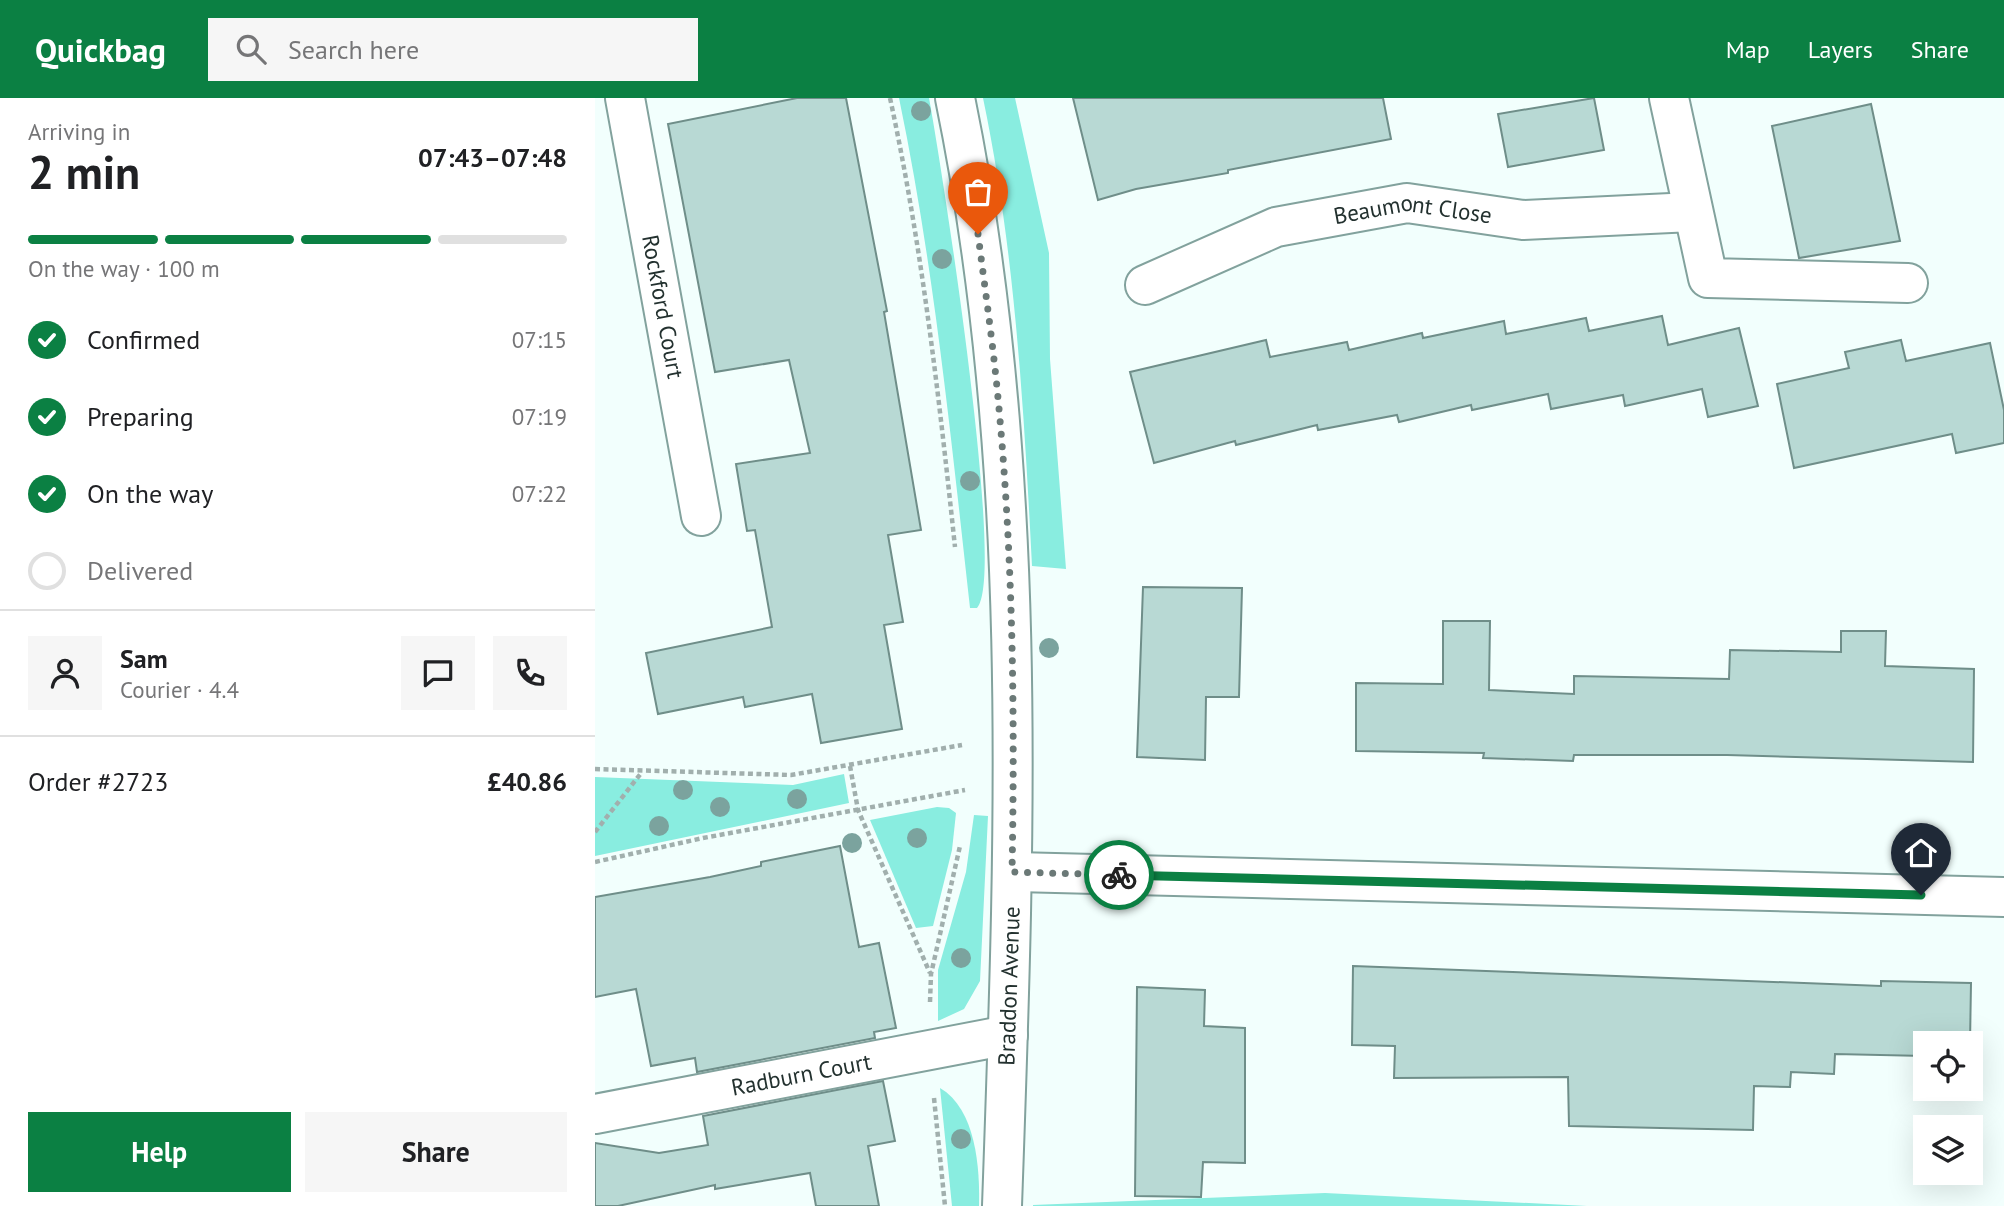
<!DOCTYPE html>
<meta charset="utf-8">
<style>
:root{--surface:#fff;--page:#f6f6f6;--text:#202124;--muted:#757577;--line:#e0e0e0;--accent:#0b8043}
body{margin:0;font-family:"PT Sans",sans-serif;background:var(--page);color:var(--text);height:100vh;display:flex;flex-direction:column;font-size:26px;white-space:nowrap}
*{box-sizing:border-box;margin:0}
p{font-size:23px;color:var(--muted)}
.icon{flex:none;width:38px;height:38px;fill:none;stroke:currentColor;stroke-width:2;stroke-linecap:round;stroke-linejoin:round}
.map{position:relative;flex:1;overflow:hidden}
.details{display:flex;flex-direction:column;background:var(--surface);width:595px}
.details>*{flex:none}
.tools{position:absolute;left:1318px;top:933px;display:grid;gap:14px}
.tools a{display:grid;place-items:center;width:70px;height:70px;border-radius:0px;background:var(--surface);box-shadow:0 7px 28px #0002;font-size:35px}
.pin{position:absolute;display:grid;place-items:center;width:60px;height:60px;color:#fff;margin:-72px -30px;border-radius:50% 50% 50% 0;rotate:-45deg;box-shadow:0 0 7px #0007}
.pin .icon{rotate:45deg}
.courier{position:absolute;display:grid;place-items:center;width:70px;height:70px;margin:-35px;border:5px solid #0b8043;border-radius:50%;background:#fff;color:#222;box-shadow:0 2px 9px #0007}
.overview em{font-style:normal;font-weight:700}
.overview div{display:flex;flex-direction:column-reverse}
.overview{display:flex;align-items:center;justify-content:space-between;height:119px;padding:0 28px}
h1{font-size:46px;font-weight:700;line-height:52px}
.bar{display:grid;grid-template-columns:repeat(4,1fr);gap:10px 7px;align-content:center;height:84px;padding:0 28px}
.bar i{height:9px;border-radius:5px;background:var(--line)}
.bar .on{background:var(--accent)}
.bar p{grid-column:span 4}
.line{display:flex;align-items:center;gap:18px;padding:0 28px;border-top:2px solid var(--line)}
.line div{flex:1}
.round{display:grid;place-items:center;flex:none;width:74px;height:74px;border-radius:0px;background:var(--page)}
ol{padding:0 28px;list-style:none}
li{display:flex;align-items:center;gap:21px;height:77px}
li p{margin-inline-start:auto}
li .icon{padding:7px;border-radius:50%;background:var(--accent);color:#fff;stroke-width:4}
li:last-child{color:var(--muted)}
li i{width:38px;height:38px;border:4px solid var(--line);border-radius:50%}
.action{display:flex;gap:14px;margin-top:auto;padding:14px 28px}
.action a{flex:1;height:80px;border-radius:0px;background:var(--accent);color:#fff;font-size:28px;font-weight:700;line-height:80px;text-align:center}
.action a+a{background:var(--page);color:var(--text)}
header{display:flex;align-items:center;gap:42px;box-sizing:border-box;height:98px;padding:0 35px;background:var(--accent);color:#fff}
header strong{font-size:33px}
nav{display:flex;gap:38px;margin-inline-start:auto;font-size:24px}
.search{width:490px;height:63px;background:var(--page);display:flex;align-items:center;gap:18px;box-sizing:border-box;padding:0 24px;border-radius:0px;color:var(--muted);font-size:26px}
main{display:flex;flex:1;min-height:0}
.map>svg:first-child{display:block}
.green{fill:#89ede0}
.building{fill:#b8d9d4;stroke:#6f8e89;stroke-width:2}
.lines{fill:none;stroke-linecap:round;stroke-linejoin:round}
.minor-casing{stroke:#82a29d;stroke-width:42}
.path{stroke:#a1afad;stroke-width:4.5;stroke-dasharray:5 3.5;stroke-linecap:butt}
.minor{stroke:#fff;stroke-width:38}
.tree{fill:#7ba39e}
.done{stroke:#6b7977;stroke-width:7;stroke-dasharray:0 12.6}
.route{stroke:#0b8043;stroke-width:9}
.labels{text-anchor:middle;stroke-width:5;stroke-linejoin:round;paint-order:stroke}
.street-label{font-size:23px;fill:#23312f;stroke:#fff}
</style>
<header>
<strong>Quickbag</strong>
<div class="search"><svg class="icon" aria-label="search" viewBox="0 0 24 24"><circle cx="10" cy="10" r="6"/><path d="M15 15l6 6"/></svg>Search here</div>
<nav><a>Map</a><a>Layers</a><a>Share</a></nav>
</header>
<main>
<section class="details">
<div class="overview"><div><h1>2 min</h1><p>Arriving in</p></div><em>07:43–07:48</em></div>
<div class="bar"><i class="on"></i><i class="on"></i><i class="on"></i><i></i><p>On the way · 100 m</p></div>
<ol>
<li><svg class="icon" aria-label="check" viewBox="0 0 24 24"><path d="M5 12l5 5 9-10"/></svg>Confirmed<p>07:15</p></li>
<li><svg class="icon" aria-label="check" viewBox="0 0 24 24"><path d="M5 12l5 5 9-10"/></svg>Preparing<p>07:19</p></li>
<li><svg class="icon" aria-label="check" viewBox="0 0 24 24"><path d="M5 12l5 5 9-10"/></svg>On the way<p>07:22</p></li>
<li><i></i>Delivered</li>
</ol>
<div class="line" style="height:126px"><a class="round"><svg class="icon" aria-label="person" viewBox="0 0 24 24"><circle cx="12" cy="8" r="4"/><path d="M4 21q1-7 8-7t8 7"/></svg></a><div><b>Sam</b><p>Courier · 4.4</p></div><a class="round"><svg class="icon" aria-label="chat" viewBox="0 0 24 24"><path d="M4 5h16v11H9l-5 4z"/></svg></a><a class="round"><svg class="icon" aria-label="phone" viewBox="0 0 24 24"><path d="M5 4h4l2 5-3 2q2 4 5 5l2-3 5 2v4C11 20 4 13 5 4z"/></svg></a></div>
<div class="line" style="height:91px"><div>Order #2723</div><b>£40.86</b></div>
<div class="action"><a>Help</a><a>Share</a></div>
</section>
<div class="map">
<svg width="1409" height="1108" viewBox="0 0 1409 1108">
<rect width="100%" height="100%" fill="#f2fffd"/>
<g class="green">
<path d="M304,0H334C346,65 412,479 382,510H375C356,340 339,168 304,0Z"/>
<path d="M388,0H420L454,155L455,261L471,471L437,468C429,312 420,153 388,0Z"/>
<polygon points="249,676 254,705 0,758 0,679 198,687"/>
<polygon points="342,709 354,710 361,715 357,752 338,828 321,830 275,722"/>
<polygon points="379,717 393,718 385,883 369,911 343,923 343,872 371,774"/>
<path d="M345,990C381,1011 385,1070 384,1108H357Z"/>
<polygon points="730,1095 992,1108 438,1108 438,1107"/>
</g>
<g class="building">
<polygon points="202,0 251,0 292,213 289,214 326,432 293,437 308,524 289,527 307,631 226,645 217,596 150,609 148,599 63,616 51,555 177,529 160,432 152,433 141,366 215,355 194,262 120,274 73,26"/>
<polygon points="478,0 788,0 796,41 633,72 633,75 541,91 503,102"/>
<polygon points="999,0 1009,52 913,69 903,16"/>
<polygon points="1276,6 1305,143 1204,160 1177,28"/>
<polygon points="1067,218 1073,247 1144,230 1163,308 1113,319 1107,291 1030,308 1028,297 956,311 953,296 877,312 876,307 804,324 802,317 723,332 722,327 641,347 640,343 559,365 535,274 671,242 675,259 752,244 754,252 827,235 828,240 909,223 911,236 991,220 994,233"/>
<polygon points="1306,242 1311,263 1395,245 1409,312 1409,345 1361,355 1357,336 1199,370 1182,286 1254,270 1250,254"/>
<polygon points="548,489 647,490 644,599 611,599 610,662 542,659"/>
<polygon points="848,523 895,523 894,592 979,596 979,578 1134,581 1135,552 1246,554 1246,533 1291,533 1290,568 1379,571 1378,664 1132,657 979,657 978,663 888,660 889,655 761,653 761,585 848,586"/>
<polygon points="245,748 264,849 284,845 301,930 279,934 280,940 102,974 100,960 56,968 41,891 0,899 0,799 115,779 166,768 166,764"/>
<polygon points="758,868 1286,888 1286,883 1376,885 1375,945 1330,945 1330,958 1240,956 1239,976 1196,974 1195,989 1159,988 1158,1032 974,1028 973,979 799,980 800,948 757,947"/>
<polygon points="542,889 610,892 609,928 650,930 650,1065 608,1064 606,1099 540,1098"/>
<polygon points="288,983 300,1043 273,1048 284,1108 221,1108 215,1075 120,1091 120,1087 23,1108 0,1108 0,1045 64,1055 113,1047 108,1018"/>
</g>
<g class="lines">
<defs>
<g id="minor">
<path id="s1" d="M30,0L106,418"/>
<path d="M360,0C435,364 420,739 407,1108"/>
<polyline points="1074,0 1113,180 1313,185"/>
<path id="s2" d="M550,187L681,129L812,105L928,122L1097,114"/>
<polyline points="417,774 1409,799"/>
<path id="s3" d="M0,1016L413,937"/>
</g>
</defs>
<use href="#minor" class="minor-casing"/>
<g class="path">
<path d="M295,0C327,148 344,299 360,449"/>
<polyline points="255,668 263,712 335,875"/>
<polyline points="0,671 196,677 367,647"/>
<polyline points="0,734 47,674"/>
<polyline points="0,764 108,740 370,692"/>
<polyline points="335,904 336,876 365,748"/>
<polyline points="339,1000 350,1108"/>
</g>
<use href="#minor" class="minor"/>
</g>
<g class="tree">
<circle cx="326" cy="13" r="10"/>
<circle cx="347" cy="161" r="10"/>
<circle cx="375" cy="383" r="10"/>
<circle cx="454" cy="550" r="10"/>
<circle cx="88" cy="692" r="10"/>
<circle cx="202" cy="701" r="10"/>
<circle cx="125" cy="709" r="10"/>
<circle cx="64" cy="728" r="10"/>
<circle cx="322" cy="740" r="10"/>
<circle cx="257" cy="745" r="10"/>
<circle cx="366" cy="860" r="10"/>
<circle cx="366" cy="1041" r="10"/>
</g>
<g class="lines">
<path class="done" d="M383,136C390,191 398,246 403,300C418,457 420,617 417,774L524,777"/>
<polyline class="route" points="524,777 1326,797"/>
</g>
<g class="labels">
<g class="street-label">
<text dy="8" stroke="none"><textPath href="#s2" startOffset="282">Beaumont Close</textPath></text>
<text dy="8" stroke="none"><textPath href="#s1" startOffset="212">Rockford Court</textPath></text>
<text transform="translate(414 888) rotate(-88)" y="8">Braddon Avenue</text>
<text dy="8" stroke="none"><textPath href="#s3" startOffset="210">Radburn Court</textPath></text>
</g>
</g>
</svg>
<div class="tools">
<a><svg class="icon" aria-label="locate" viewBox="0 0 24 24"><circle cx="12" cy="12" r="6"/><path d="M12 2v4M12 18v4M2 12h4M18 12h4"/></svg></a>
<a><svg class="icon" aria-label="layers" viewBox="0 0 24 24"><path d="M12 4l9 5-9 5-9-5zM3 14l9 5 9-5"/></svg></a>
</div>
<div class="pin" style="left:383px;top:136px;background:#ea580c"><svg class="icon" aria-label="bag" viewBox="0 0 24 24"><path d="M5 8h14l-1 12H6zM9 8a3 3 0 0 1 6 0"/></svg></div>
<div class="pin" style="left:1326px;top:797px;background:#1f2937"><svg class="icon" aria-label="home" viewBox="0 0 24 24"><path d="M3 11l9-7 9 7M6 9v11h12V9"/></svg></div>
<div class="courier" style="left:524px;top:777px"><svg class="icon" aria-label="bike" viewBox="0 0 24 24"><circle cx="6" cy="16" r="4"/><circle cx="18" cy="16" r="4"/><path d="M6 16l4-8h5l3 8M10 8l3 8H6M13 5h3"/></svg></div>
</div>
</main>
